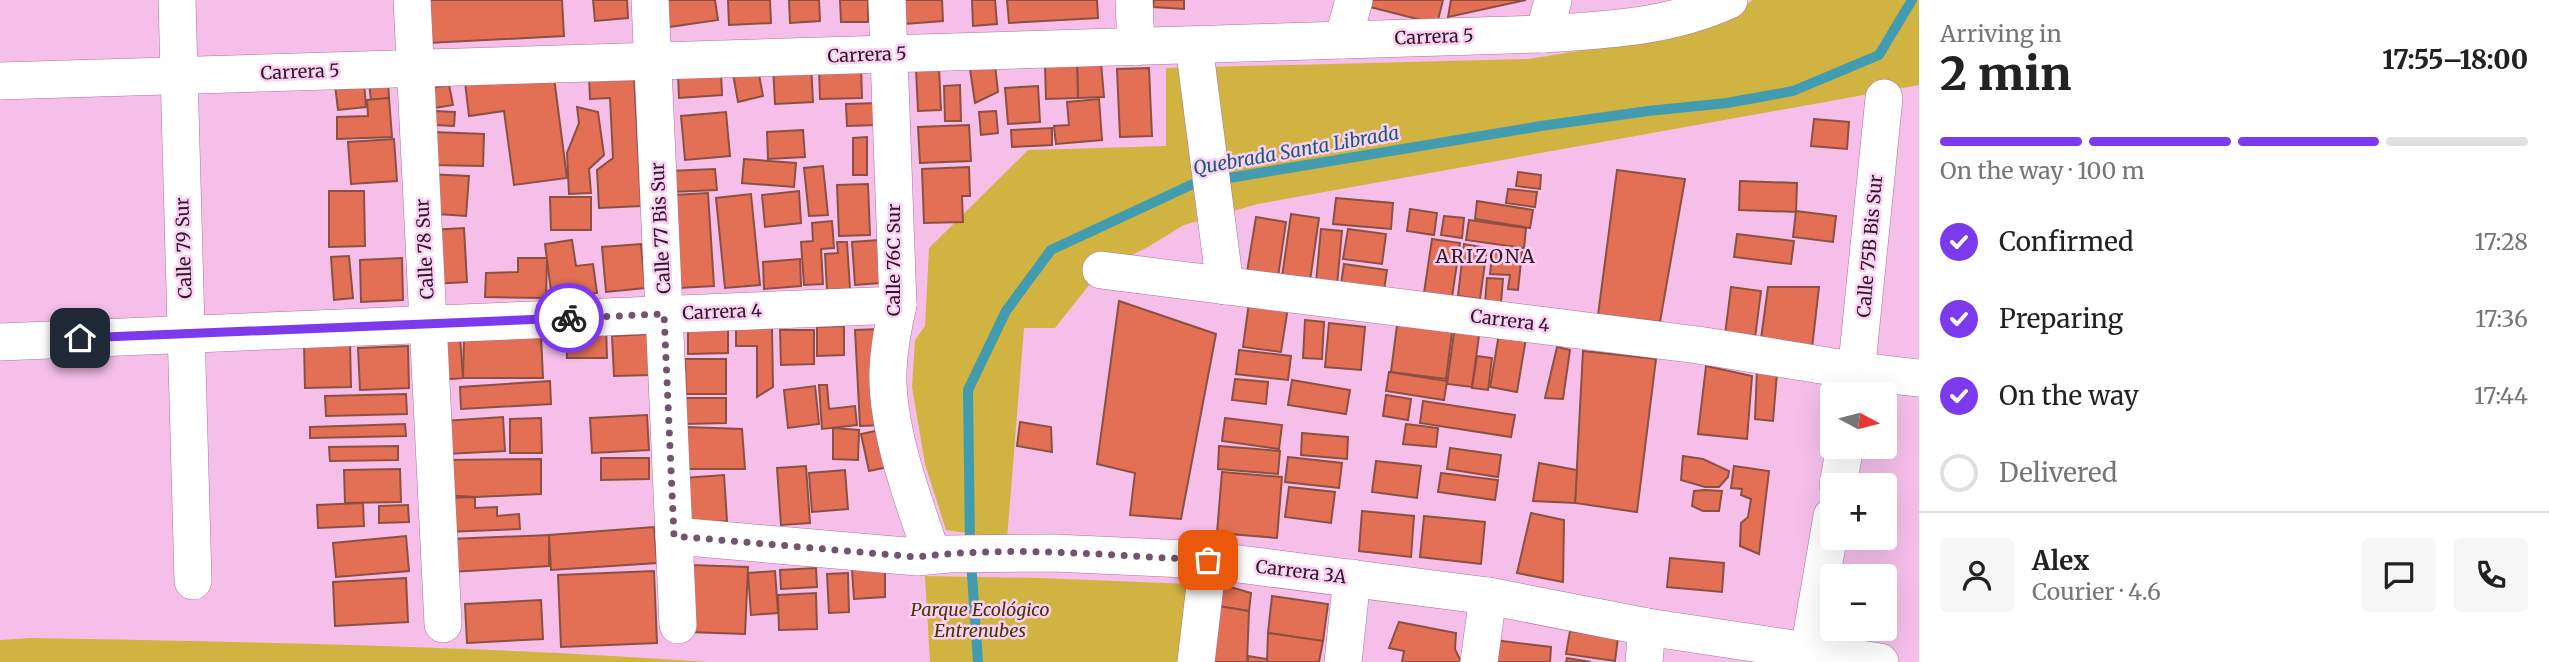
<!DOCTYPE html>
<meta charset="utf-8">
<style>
:root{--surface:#fff;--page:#f6f6f6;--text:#222;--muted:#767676;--line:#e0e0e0;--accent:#7c3aed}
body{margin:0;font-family:Merriweather,serif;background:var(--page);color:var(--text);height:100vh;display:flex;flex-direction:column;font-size:26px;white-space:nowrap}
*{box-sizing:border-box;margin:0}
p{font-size:23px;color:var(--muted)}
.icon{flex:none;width:38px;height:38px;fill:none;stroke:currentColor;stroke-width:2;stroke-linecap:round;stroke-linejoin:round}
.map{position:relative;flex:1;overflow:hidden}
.details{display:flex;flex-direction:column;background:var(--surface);width:630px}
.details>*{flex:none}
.needle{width:46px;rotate:97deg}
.tools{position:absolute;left:1820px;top:382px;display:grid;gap:14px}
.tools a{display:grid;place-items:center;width:77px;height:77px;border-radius:7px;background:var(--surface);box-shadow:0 7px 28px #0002;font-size:35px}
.pin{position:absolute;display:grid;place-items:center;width:60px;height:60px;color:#fff;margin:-30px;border-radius:14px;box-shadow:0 4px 10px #0006}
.courier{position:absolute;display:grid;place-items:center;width:70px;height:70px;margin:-35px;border:5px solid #7c3aed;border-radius:50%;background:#fff;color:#222;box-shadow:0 2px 9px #0007}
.overview em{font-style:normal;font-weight:800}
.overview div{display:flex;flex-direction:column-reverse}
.overview{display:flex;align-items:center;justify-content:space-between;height:119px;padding:0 21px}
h1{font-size:46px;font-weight:800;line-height:52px}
.bar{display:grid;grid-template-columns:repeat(4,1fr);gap:10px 7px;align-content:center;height:84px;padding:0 21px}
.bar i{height:9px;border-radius:5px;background:var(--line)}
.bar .selected{background:var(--accent)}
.bar p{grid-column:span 4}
.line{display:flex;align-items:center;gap:18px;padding:0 21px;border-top:2px solid var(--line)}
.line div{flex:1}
.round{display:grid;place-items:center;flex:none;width:74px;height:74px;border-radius:7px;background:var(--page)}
ol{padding:0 21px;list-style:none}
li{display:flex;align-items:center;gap:21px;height:77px}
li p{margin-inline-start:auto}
li .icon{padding:7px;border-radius:50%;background:var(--accent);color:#fff;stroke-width:4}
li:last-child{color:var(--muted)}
li i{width:38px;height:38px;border:4px solid var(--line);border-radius:50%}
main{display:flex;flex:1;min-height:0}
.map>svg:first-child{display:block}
.green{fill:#d1b341}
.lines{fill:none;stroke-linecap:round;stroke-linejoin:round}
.stream{stroke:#419caf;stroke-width:10}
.building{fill:#e37055;stroke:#8c5042;stroke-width:2}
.minor-casing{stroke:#a8769e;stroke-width:38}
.minor{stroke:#fff;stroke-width:37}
.done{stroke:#73536d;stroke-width:7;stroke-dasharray:0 12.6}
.route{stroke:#7c3aed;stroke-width:9}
.labels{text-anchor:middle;stroke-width:5;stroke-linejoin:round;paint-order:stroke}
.street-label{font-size:18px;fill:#2d1929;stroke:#fdd0f3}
.park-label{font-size:18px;font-style:italic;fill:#443700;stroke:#fdd0f3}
.water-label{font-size:19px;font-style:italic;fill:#145e6d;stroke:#fdd0f3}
.neighbourhood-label{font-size:19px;letter-spacing:2px;fill:#2d1929;stroke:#fdd0f3}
</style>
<main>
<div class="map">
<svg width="1919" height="662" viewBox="0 0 1919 662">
<rect width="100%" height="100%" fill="#f6bfea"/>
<g class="green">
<polygon points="1753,0 1919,0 1919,85 1258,204 1184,225 1146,248 1101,270 1055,328 1024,328 1007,539 946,530 925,464 912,387 915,340 925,326 929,248 1028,150 1166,146 1166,68 1529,59 1665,37 1723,20"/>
<polygon points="925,576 1039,578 1190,584 1179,662 930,662"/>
<path d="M31,638C257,642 483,646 707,662H0V640Z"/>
</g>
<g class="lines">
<g class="stream">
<polyline points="970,546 968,390 1006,311 1051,250 1193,184 1541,126 1648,111 1727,103 1793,91 1879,55 1912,0"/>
<polyline points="971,561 978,662"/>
</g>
</g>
<g class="building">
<polygon points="426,0 562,0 564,36 428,43"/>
<polygon points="593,0 627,0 628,18 595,21"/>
<polygon points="665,0 715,0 718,20 669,27"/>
<polygon points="728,0 770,0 771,23 729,25"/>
<polygon points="789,0 819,0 820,21 790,23"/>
<polygon points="840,0 868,0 868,22 841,22"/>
<polygon points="903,0 942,0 943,21 905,24"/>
<polygon points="972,0 995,0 997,24 973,26"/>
<polygon points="1007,0 1097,0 1098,18 1009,23"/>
<polygon points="1154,0 1184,0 1184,9 1153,7"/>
<polygon points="1367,0 1443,0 1437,24 1366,6"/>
<polygon points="1451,0 1526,0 1448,17"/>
<polygon points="1101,63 1104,97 1078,98 1077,64"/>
<polygon points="811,64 813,102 775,104 773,67"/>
<polygon points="1077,64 1078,98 1046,99 1045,65"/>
<polygon points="995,65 998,92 975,103 970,69"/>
<polygon points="861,66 862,98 820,99 819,67"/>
<polygon points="939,68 941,110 918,111 916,69"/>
<polygon points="1149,68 1152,136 1120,137 1117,69"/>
<polygon points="758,69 763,96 738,102 733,74"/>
<polygon points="553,70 567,178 514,185 504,111 469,116 465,82"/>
<polygon points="721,72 722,95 679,98 678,74"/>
<polygon points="634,74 641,206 599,208 597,170 613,158 610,98 590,99 589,76"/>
<polygon points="388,80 389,98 371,100 369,83"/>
<polygon points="364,82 366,107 338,110 335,85"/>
<polygon points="449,85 453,105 434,108 431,88"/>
<polygon points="960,85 961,121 945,121 944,86"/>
<polygon points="1038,86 1040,122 1008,124 1005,88"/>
<polygon points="389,98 392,137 337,139 337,117 368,116 367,100"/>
<polygon points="1099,99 1102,140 1056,144 1054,126 1069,125 1067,102"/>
<polygon points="878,103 878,125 847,126 846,104"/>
<polygon points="577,107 598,112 604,155 589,169 591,193 569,194 567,153 579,123"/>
<polygon points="435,111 455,112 454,126 434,125"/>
<polygon points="996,111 998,133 981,135 979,112"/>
<polygon points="726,112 730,156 685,160 681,116"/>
<polygon points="1814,119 1849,122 1847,149 1811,146"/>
<polygon points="969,125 971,161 920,163 918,127"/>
<polygon points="1052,128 1052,145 1012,147 1011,130"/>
<polygon points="803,130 805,157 768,159 767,132"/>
<polygon points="432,132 484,134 483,166 431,165"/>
<polygon points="867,137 867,175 853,175 853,138"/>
<polygon points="394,139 397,181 351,184 348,142"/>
<polygon points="744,159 796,163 794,187 742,183"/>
<polygon points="823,166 828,215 809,216 804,168"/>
<polygon points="969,167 970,196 962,196 963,222 924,223 922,169"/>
<polygon points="715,169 717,190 671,192 669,171"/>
<polygon points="1617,170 1685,179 1660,322 1598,315"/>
<polygon points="1518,172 1541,175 1540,189 1516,186"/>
<polygon points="426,174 469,176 466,216 423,213"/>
<polygon points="1740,181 1797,183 1796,212 1739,210"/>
<polygon points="868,184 870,235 839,236 837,185"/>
<polygon points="1508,189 1537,192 1535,207 1506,203"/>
<polygon points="329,191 364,191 365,246 329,247"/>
<polygon points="799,191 801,223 765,227 762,195"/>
<polygon points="708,193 714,286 679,288 674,195"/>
<polygon points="751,194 760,285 725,288 716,198"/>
<polygon points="550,197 591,197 591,230 551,230"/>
<polygon points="1336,198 1393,203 1391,229 1333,224"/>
<polygon points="1477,201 1533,210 1530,228 1475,219"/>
<polygon points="1410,209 1437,213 1434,235 1407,231"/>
<polygon points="1796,211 1836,216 1833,242 1793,237"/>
<polygon points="1291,214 1319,218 1310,281 1282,277"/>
<polygon points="1444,216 1464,218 1462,238 1441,235"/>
<polygon points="1256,217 1286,222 1278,277 1247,272"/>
<polygon points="1469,220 1526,228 1524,248 1466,240"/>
<polygon points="832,221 834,248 821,249 823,284 804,285 801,242 813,241 812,223"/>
<polygon points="464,228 467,282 432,284 429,230"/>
<polygon points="1321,229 1342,231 1337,285 1316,283"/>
<polygon points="1348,229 1386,234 1382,264 1343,259"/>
<polygon points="1737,234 1794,241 1791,264 1734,257"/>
<polygon points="1432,239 1460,243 1452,297 1424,293"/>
<polygon points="572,240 576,266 593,264 597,293 552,299 545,244"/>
<polygon points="878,240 880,283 855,285 852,242"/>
<polygon points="837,242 847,242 850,289 827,290 825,254 838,253"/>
<polygon points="641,244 645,288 606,292 602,247"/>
<polygon points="1464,244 1487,248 1480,299 1458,296"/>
<polygon points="1493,249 1522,252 1518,290 1508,289 1510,275 1490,274"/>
<polygon points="349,256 353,298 334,300 331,257"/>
<polygon points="402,258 403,300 361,302 360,260"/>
<polygon points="518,258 547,258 546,298 485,297 486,273 518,272"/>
<polygon points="800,259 801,286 764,289 763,262"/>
<polygon points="1344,264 1387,270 1384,290 1341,284"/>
<polygon points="1487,278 1503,279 1501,303 1485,302"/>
<polygon points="1731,287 1761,291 1755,338 1725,335"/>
<polygon points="1768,287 1819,287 1812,348 1761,339"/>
<polygon points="1119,301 1216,334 1181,519 1130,515 1135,473 1097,464"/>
<polygon points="1249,302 1288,307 1281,352 1243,347"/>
<polygon points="1398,317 1453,324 1446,379 1391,372"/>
<polygon points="1305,320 1324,322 1322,359 1303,358"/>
<polygon points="1329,323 1365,327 1361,370 1325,367"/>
<polygon points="606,325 607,358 567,358 566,326"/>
<polygon points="1455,325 1480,328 1472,387 1447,384"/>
<polygon points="728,326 728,353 688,354 688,327"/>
<polygon points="844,326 844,355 817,356 817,327"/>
<polygon points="736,328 772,328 773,387 757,397 757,346 736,346"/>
<polygon points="881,329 886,425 860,426 855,330"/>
<polygon points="780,330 814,330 814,364 781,365"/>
<polygon points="650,334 651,375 614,376 612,336"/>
<polygon points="1499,334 1526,338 1517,392 1490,387"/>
<polygon points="460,336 463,378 439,380 436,337"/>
<polygon points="541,336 543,378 463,378 464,338"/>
<polygon points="350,342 351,387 305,388 304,344"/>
<polygon points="408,346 409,388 360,390 358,348"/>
<polygon points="1557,347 1570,350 1563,399 1545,398"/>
<polygon points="1239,350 1291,356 1288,380 1236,374"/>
<polygon points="1583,351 1656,359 1637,512 1575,503"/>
<polygon points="1477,356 1492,358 1488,390 1472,388"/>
<polygon points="685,359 726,359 726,394 686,394"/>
<polygon points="1706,366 1752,376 1747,439 1698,434"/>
<polygon points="1757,370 1777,373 1773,421 1755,419"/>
<polygon points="1389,372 1447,381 1444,400 1386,391"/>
<polygon points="1235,379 1268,382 1266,404 1232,400"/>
<polygon points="1292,380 1350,390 1346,414 1288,405"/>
<polygon points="550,381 551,404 461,409 460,387"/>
<polygon points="819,385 827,385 829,409 855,406 857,425 822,429"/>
<polygon points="815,386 819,424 788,428 784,390"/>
<polygon points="406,394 407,414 326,416 325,396"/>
<polygon points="1386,395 1411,399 1408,420 1383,416"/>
<polygon points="684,398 726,398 726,423 684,424"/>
<polygon points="1423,401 1515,415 1511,437 1420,423"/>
<polygon points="647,415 649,450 592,453 590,418"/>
<polygon points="503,417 505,451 446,454 444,421"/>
<polygon points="541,418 542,453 510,453 510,419"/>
<polygon points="1225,418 1282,425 1279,449 1222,441"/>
<polygon points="1020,422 1051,427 1052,452 1017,446"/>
<polygon points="405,424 406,436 310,438 310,427"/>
<polygon points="1406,424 1438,428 1436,447 1403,444"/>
<polygon points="685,427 742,429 745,469 689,469"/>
<polygon points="833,428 859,430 858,460 833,459"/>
<polygon points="885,429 893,466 869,471 861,434"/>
<polygon points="1302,433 1348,437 1347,459 1301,455"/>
<polygon points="398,446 398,460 330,461 329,447"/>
<polygon points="1219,446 1280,451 1278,474 1218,469"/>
<polygon points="1450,448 1501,455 1498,477 1447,469"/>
<polygon points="1683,456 1703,459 1729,471 1728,477 1719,487 1705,487 1681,480"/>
<polygon points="1288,457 1342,463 1339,488 1285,482"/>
<polygon points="601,458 649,458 649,479 601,480"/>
<polygon points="541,459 541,494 475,497 444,495 444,460"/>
<polygon points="1376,461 1421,466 1417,498 1372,492"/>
<polygon points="1539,463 1577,470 1575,503 1533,501"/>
<polygon points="806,466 810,523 781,525 777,468"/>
<polygon points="1734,466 1769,471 1759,554 1740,546 1741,523 1748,517 1751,499 1741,495 1742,489 1731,488"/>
<polygon points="400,469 401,502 345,503 344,470"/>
<polygon points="845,470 848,509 812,512 809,473"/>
<polygon points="1222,472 1282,477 1277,538 1217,533"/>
<polygon points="1441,473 1498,480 1495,500 1438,492"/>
<polygon points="724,475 727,521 687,524 684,478"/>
<polygon points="1289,487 1335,492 1331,523 1285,517"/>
<polygon points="1705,490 1722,491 1719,511 1703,511 1692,506 1694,491"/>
<polygon points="475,497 475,508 497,507 497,516 519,514 520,529 445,532 444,498"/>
<polygon points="363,503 364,526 318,528 317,505"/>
<polygon points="408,505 409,522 379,523 379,506"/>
<polygon points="1362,511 1414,516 1411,557 1359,551"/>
<polygon points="1531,513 1564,520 1563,582 1517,573"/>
<polygon points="1424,516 1485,522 1481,564 1420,557"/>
<polygon points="654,527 657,563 551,570 549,535"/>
<polygon points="549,535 549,566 451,572 449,539"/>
<polygon points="406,536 409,571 336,577 333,543"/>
<polygon points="1670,558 1724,563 1722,592 1667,587"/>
<polygon points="690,565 748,567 745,634 688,632"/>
<polygon points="816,568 817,587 781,589 780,570"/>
<polygon points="885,569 885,597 854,599 852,570"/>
<polygon points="654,571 657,643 561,647 558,575"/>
<polygon points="775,571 778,613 751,615 748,573"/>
<polygon points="848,573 849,612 829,613 827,574"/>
<polygon points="406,578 408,622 335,626 333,582"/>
<polygon points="1220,584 1251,593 1249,611 1218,606"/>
<polygon points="816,593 817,629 779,630 778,595"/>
<polygon points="1272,596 1328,604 1323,641 1268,633"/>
<polygon points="541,600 543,639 467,643 465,604"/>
<polygon points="1218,606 1249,611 1247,662 1212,662"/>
<polygon points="1399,622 1456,633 1455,649 1461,662 1402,662 1404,651 1389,648"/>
<polygon points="1570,631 1618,638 1615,661 1566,654"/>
<polygon points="1268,633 1323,641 1319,662 1267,662"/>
<polygon points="1486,639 1551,647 1550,662 1484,662"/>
<polygon points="1248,656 1267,659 1267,662 1248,662"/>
<polygon points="1567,658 1591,662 1566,662"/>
</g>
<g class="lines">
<defs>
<g id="minor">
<polyline points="177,0 193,581"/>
<polyline points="412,0 443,624"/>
<polyline points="650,0 678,625"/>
<path d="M887,0L898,305C893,326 889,348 888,370C886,428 913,500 932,555"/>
<polyline points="1134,0 1136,47"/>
<polyline points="1544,34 1553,0"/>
<polyline points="1343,40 1354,0"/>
<polyline points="1194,45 1225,286"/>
<path d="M0,81L1544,34C1607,30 1671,27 1729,0"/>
<polyline points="1101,270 1698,345 1858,371 1919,378"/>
<polyline points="0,342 898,305"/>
<polyline points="1854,394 1884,98"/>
<polyline points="1838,485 1845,446"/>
<polyline points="674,536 917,557 949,554 1054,553 1208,560 1488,596 1647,627 1880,662"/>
<polyline points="1196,662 1208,560"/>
<polyline points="1343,662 1352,578"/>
<polyline points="1479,662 1488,596"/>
<polyline points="1644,662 1647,627"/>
<polyline points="1807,662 1832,516"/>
</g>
</defs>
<use href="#minor" class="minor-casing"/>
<use href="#minor" class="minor"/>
</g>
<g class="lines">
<path class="done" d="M569,318L664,314L674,536L917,557C1012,545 1113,556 1208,560"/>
<polyline class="route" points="80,338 569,318"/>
</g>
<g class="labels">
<g class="street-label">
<text transform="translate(1434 37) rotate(-2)" y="6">Carrera 5</text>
<text transform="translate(867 55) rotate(-2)" y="6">Carrera 5</text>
<text transform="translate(300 72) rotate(-2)" y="6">Carrera 5</text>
<text transform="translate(661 228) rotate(-93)" y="6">Calle 77 Bis Sur</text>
<text transform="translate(1870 246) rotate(-85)" y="6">Calle 75B Bis Sur</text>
<text transform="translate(184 248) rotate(-92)" y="6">Calle 79 Sur</text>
<text transform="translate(425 249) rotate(-93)" y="6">Calle 78 Sur</text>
<text transform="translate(894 260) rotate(-90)" y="6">Calle 76C Sur</text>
<text transform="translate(722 312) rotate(-2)" y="6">Carrera 4</text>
<text transform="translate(1510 321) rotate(7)" y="6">Carrera 4</text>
<text transform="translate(1301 572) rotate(7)" y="6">Carrera 3A</text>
</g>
<g class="park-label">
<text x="980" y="616">Parque Ecológico<tspan x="980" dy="21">Entrenubes</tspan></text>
</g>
<g class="water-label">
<text transform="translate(1296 150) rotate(-10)" y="7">Quebrada Santa Librada</text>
</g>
<g class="neighbourhood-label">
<text x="1486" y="263">ARIZONA</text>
</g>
</g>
</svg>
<div class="tools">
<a><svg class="needle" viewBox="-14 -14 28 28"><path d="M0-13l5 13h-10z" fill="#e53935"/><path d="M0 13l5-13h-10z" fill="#767676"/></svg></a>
<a>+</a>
<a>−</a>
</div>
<div class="pin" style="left:1208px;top:560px;background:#ea580c"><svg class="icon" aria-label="bag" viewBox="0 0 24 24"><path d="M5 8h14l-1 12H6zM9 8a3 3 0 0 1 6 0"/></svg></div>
<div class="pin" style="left:80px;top:338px;background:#1f2937"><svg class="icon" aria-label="home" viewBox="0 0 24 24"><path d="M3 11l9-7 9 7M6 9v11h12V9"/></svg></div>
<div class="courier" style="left:569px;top:318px"><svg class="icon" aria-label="bike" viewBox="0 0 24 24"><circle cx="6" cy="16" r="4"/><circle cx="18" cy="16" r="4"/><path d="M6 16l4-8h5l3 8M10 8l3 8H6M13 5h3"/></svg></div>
</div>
<section class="details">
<div class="overview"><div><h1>2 min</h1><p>Arriving in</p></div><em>17:55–18:00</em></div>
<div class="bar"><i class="selected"></i><i class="selected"></i><i class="selected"></i><i></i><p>On the way · 100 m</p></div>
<ol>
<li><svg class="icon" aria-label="check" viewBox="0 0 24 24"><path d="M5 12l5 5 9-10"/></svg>Confirmed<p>17:28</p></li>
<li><svg class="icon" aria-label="check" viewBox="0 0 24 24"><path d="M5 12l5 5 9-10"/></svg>Preparing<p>17:36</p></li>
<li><svg class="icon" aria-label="check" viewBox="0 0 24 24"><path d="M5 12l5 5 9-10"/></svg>On the way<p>17:44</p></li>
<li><i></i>Delivered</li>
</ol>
<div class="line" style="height:126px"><a class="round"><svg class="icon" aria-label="person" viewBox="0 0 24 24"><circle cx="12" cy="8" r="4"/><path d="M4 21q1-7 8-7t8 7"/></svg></a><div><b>Alex</b><p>Courier · 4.6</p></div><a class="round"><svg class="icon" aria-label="chat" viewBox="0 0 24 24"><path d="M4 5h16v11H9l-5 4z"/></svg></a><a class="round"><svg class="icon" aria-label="phone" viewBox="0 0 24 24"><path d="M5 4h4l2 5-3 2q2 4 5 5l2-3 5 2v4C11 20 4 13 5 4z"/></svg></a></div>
</section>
</main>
